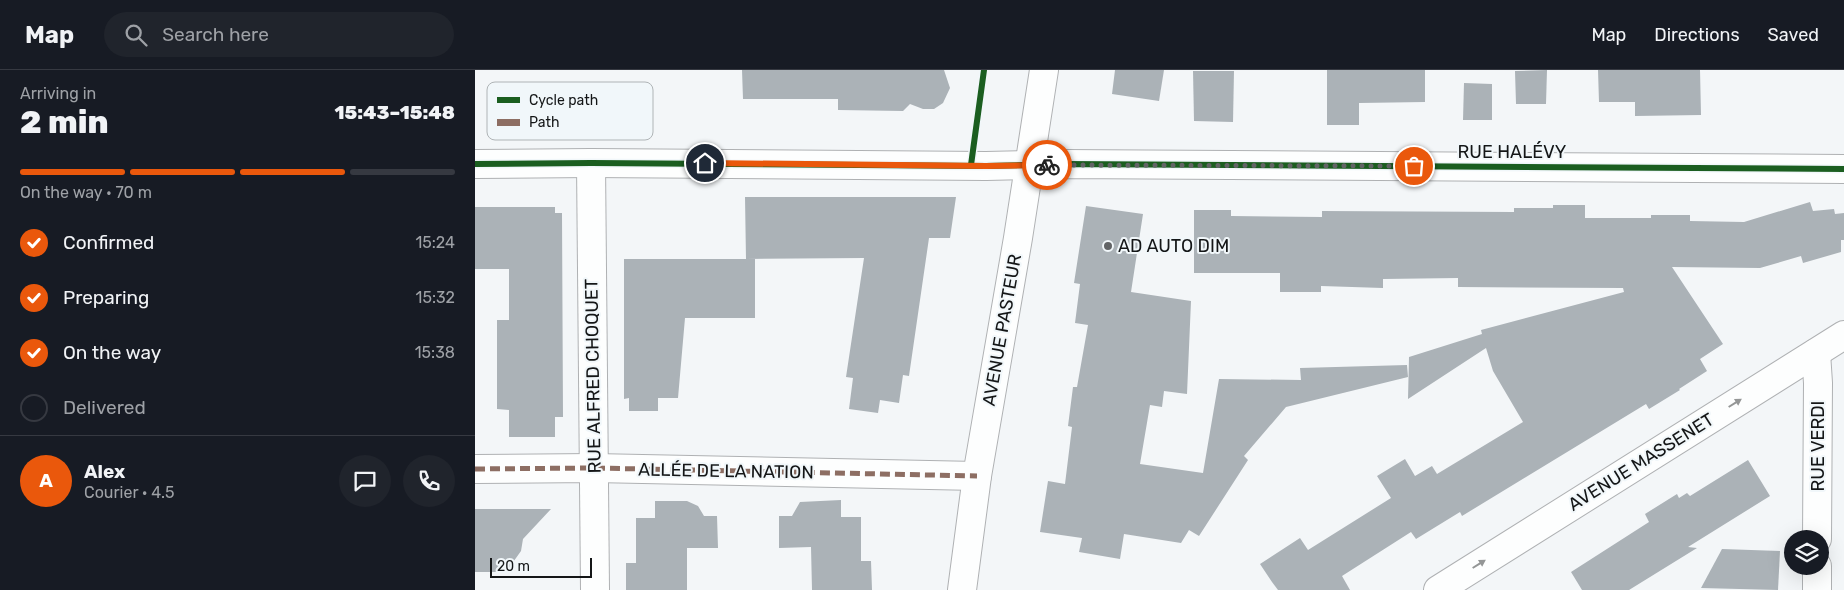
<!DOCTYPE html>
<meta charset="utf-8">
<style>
:root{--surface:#171b24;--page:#20242c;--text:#f1f3f6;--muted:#9ea1a6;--line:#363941;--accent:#ea580c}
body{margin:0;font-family:Rubik,sans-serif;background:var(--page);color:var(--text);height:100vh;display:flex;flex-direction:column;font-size:19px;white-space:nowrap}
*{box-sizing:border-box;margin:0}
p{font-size:16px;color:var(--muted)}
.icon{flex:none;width:28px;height:28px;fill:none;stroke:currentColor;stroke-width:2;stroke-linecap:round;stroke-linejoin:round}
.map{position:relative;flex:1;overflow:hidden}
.details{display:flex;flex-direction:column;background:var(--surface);width:475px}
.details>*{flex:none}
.tools{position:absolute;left:1309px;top:460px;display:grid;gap:10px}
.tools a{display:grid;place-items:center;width:45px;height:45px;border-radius:50%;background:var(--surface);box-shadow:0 5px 20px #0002;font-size:25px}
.scale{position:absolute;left:15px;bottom:12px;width:102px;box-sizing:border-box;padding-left:5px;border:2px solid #141617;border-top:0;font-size:14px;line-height:18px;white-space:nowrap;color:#141617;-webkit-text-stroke:4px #f1f7fa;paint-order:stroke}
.pin{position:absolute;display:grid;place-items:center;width:42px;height:42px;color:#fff;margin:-21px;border:2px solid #fff;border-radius:50%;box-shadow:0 1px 5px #0007}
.courier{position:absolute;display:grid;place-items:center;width:50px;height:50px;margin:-25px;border:4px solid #ea580c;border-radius:50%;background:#fff;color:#222;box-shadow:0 1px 6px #0007}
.head em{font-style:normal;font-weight:800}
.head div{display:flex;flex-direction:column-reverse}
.head{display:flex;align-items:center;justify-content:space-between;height:85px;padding:0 20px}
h1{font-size:32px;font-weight:800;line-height:38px}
.bar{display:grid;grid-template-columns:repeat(4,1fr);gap:8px 5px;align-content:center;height:60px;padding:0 20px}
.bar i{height:6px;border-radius:4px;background:var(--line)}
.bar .current{background:var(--accent)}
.bar p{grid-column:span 4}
.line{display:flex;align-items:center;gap:12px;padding:0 20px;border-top:1px solid var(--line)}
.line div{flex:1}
.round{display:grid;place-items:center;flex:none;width:52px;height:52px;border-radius:26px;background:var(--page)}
ol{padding:0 20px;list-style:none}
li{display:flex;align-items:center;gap:15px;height:55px}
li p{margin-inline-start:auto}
li .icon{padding:5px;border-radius:50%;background:var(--accent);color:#fff;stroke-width:4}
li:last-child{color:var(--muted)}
li i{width:28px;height:28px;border:2px solid var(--line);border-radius:50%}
header{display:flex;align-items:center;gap:30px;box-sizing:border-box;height:70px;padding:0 25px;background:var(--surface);border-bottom:1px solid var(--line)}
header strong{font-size:24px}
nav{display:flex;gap:28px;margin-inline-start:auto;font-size:18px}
.search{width:350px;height:45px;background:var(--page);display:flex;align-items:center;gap:12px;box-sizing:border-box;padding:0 18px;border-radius:28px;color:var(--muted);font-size:19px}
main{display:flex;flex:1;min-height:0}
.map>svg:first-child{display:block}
.building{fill:#abb2b7}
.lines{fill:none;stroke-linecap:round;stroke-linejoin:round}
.street-casing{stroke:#afb1b3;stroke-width:30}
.secondary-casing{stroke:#afb1b3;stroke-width:30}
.street{stroke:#fdfefe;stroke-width:28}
.secondary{stroke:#fdfefe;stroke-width:28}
.quiet{stroke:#8d6e63;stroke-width:5;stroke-dasharray:10 5;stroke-linecap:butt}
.cycleway-casing{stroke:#f1f7fa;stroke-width:9}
.cycleway{stroke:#1b5e20;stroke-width:6}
.oneway{fill:#949696}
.done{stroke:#626466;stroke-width:5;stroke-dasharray:0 9}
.route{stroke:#ea580c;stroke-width:6}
.poi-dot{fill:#626466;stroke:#f1f7fa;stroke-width:2}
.labels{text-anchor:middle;stroke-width:4;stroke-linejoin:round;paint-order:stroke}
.street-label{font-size:18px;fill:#141617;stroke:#f1f7fa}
.poi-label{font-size:18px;fill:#141617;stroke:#f1f7fa;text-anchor:start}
.key{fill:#f1f7fa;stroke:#afb4b6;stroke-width:1}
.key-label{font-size:14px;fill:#141617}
</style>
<header>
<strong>Map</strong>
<div class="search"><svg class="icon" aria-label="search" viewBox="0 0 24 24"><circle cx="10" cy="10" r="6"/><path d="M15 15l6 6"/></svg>Search here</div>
<nav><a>Map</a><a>Directions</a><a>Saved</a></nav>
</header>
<main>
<section class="details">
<div class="head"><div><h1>2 min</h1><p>Arriving in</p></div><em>15:43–15:48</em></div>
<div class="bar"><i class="current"></i><i class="current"></i><i class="current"></i><i></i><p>On the way · 70 m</p></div>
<ol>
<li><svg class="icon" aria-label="check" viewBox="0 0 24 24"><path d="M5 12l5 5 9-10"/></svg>Confirmed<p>15:24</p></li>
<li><svg class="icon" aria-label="check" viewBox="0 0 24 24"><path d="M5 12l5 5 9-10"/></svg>Preparing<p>15:32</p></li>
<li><svg class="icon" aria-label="check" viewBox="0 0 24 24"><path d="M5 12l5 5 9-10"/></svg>On the way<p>15:38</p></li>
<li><i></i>Delivered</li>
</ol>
<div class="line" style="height:90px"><b class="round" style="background:var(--accent);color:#fff">A</b><div><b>Alex</b><p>Courier · 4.5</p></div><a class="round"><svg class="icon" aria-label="chat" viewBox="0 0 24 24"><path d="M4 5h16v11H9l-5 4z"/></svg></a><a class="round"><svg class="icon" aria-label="phone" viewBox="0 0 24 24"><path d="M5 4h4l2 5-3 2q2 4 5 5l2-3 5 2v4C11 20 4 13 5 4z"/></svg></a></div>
</section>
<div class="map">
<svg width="1369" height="520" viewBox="0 0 1369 520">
<rect width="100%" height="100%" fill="#f3f6f8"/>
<g class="building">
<polygon points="267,0 469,0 475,18 468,33 459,39 448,39 435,34 428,41 363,40 363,29 268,29"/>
<polygon points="640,0 689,0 684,31 637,24"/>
<polygon points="852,0 950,0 950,32 884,33 884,55 852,55"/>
<polygon points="1072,0 1071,34 1041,34 1040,1"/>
<polygon points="1123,0 1225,0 1226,45 1160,46 1160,32 1124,32"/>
<polygon points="718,1 759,1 758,52 719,51"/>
<polygon points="989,13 1017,14 1017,50 988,50"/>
<polygon points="270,127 481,127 475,168 454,168 434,306 428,305 424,333 405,330 403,343 374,339 378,308 371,307 389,188 271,189"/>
<polygon points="1335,132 1338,141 1359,139 1360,144 1369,143 1369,170 1366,170 1366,182 1328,193 1326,186 1285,198 1197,197 1248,274 1225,289 1232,301 1204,319 1205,320 1174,339 1171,334 987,446 985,442 941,469 936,462 867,506 875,520 803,520 797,512 785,494 825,468 833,480 916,428 902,406 930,389 940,406 957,396 962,404 1048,352 1018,301 1011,278 933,329 934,287 1007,264 1006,260 1149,222 1148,218 983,217 983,208 908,209 908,218 846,216 846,222 805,222 805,203 719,203 719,140 756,140 756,146 847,147 847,141 1039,142 1039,138 1078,138 1078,135 1110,135 1110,148 1176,148 1176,145 1215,145 1215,151 1269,152"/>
<polygon points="611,136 668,144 656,222 716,231 712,324 689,321 687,337 675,335 665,394 728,403 744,309 826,310 825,298 932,295 933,307 811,337 769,386 773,390 724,466 714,460 706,473 649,464 645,489 604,482 607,468 565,462 573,411 590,414 597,357 593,356 598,317 602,317 613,255 600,253 605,214 599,213"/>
<polygon points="0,137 80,137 80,143 87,143 88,347 80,347 80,367 34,367 34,340 22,339 22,250 34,250 34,199 0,199"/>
<polygon points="149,189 280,189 280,248 210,248 203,328 183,328 183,341 154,341 154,328 149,329"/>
<polygon points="1273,390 1295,426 1213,477 1222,478 1154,520 1107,520 1096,502 1174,452 1170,444 1202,424 1204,428 1212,423 1215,426"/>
<polygon points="366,430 366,447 386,447 386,491 396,491 397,520 337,520 336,477 304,478 304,446 317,446 325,432"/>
<polygon points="180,431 212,431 223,436 229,446 242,446 243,478 212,478 212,520 151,520 151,493 161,493 161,448 180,448"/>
<polygon points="0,439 76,439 48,469 46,481 31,502 0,502"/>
<polygon points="1247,479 1305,481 1303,520 1226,518"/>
</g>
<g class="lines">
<defs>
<g id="street">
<polyline points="116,93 120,520"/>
<polyline points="0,94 116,93 511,96 588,94 1369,99"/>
<polyline points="1341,283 1343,313 1342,469"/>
<polyline points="0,399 119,398 502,406"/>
<polyline points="963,520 1369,265"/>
<polyline points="1342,520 1342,496"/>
</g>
<polyline id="secondary" points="487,520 502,406 543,168 569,0"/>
</defs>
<use href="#street" class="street-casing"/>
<use href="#secondary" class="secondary-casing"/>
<use href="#street" class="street"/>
<use href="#secondary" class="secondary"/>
<polyline class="quiet" points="0,399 119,398 502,406"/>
<defs>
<g id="cycleway">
<polyline points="0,94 116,93 511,96 588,94 1369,99"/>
<polyline points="496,95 509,0"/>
</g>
</defs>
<use href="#cycleway" class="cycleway-casing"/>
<use href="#cycleway" class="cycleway"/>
</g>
<defs><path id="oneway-solid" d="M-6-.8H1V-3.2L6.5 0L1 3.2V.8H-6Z" transform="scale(1.25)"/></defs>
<g class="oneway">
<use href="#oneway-solid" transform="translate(1260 333) rotate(-32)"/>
<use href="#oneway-solid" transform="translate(1004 494) rotate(-32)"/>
</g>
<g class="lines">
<polyline class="done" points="572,95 939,96"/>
<polyline class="route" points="230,93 511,96 572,95"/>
</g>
<circle class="poi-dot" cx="633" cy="176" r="5"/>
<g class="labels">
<g class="street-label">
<text x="1037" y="88">RUE HALÉVY</text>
<text transform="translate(527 260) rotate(-80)" y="6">AVENUE PASTEUR</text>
<text transform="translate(118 306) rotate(-91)" y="6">RUE ALFRED CHOQUET</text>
<text transform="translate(1343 376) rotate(-90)" y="6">RUE VERDI</text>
<text transform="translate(1166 392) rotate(-32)" y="6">AVENUE MASSENET</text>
<text transform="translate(251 401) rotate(1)" y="6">ALLÉE DE LA NATION</text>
</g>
<g class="poi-label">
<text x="643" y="182">AD AUTO DIM</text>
</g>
</g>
<rect x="12" y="12" width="166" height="58" rx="8" class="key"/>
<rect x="22" y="27" width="23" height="6" fill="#1b5e20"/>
<rect x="22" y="49" width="23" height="7" fill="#8d6e63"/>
<g class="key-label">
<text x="54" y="35">Cycle path</text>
<text x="54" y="57">Path</text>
</g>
</svg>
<div class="tools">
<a><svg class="icon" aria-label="layers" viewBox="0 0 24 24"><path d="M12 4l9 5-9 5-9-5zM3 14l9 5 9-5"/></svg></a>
</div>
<div class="scale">20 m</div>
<div class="pin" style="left:939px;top:96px;background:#ea580c"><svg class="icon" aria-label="bag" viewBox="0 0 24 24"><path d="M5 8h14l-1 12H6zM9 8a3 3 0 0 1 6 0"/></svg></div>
<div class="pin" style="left:230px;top:93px;background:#1f2937"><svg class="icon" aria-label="home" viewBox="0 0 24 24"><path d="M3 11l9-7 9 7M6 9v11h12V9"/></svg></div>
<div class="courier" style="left:572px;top:95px"><svg class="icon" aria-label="bike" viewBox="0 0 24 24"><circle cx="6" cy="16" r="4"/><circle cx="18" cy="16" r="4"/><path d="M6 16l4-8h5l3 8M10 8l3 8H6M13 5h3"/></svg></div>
</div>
</main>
